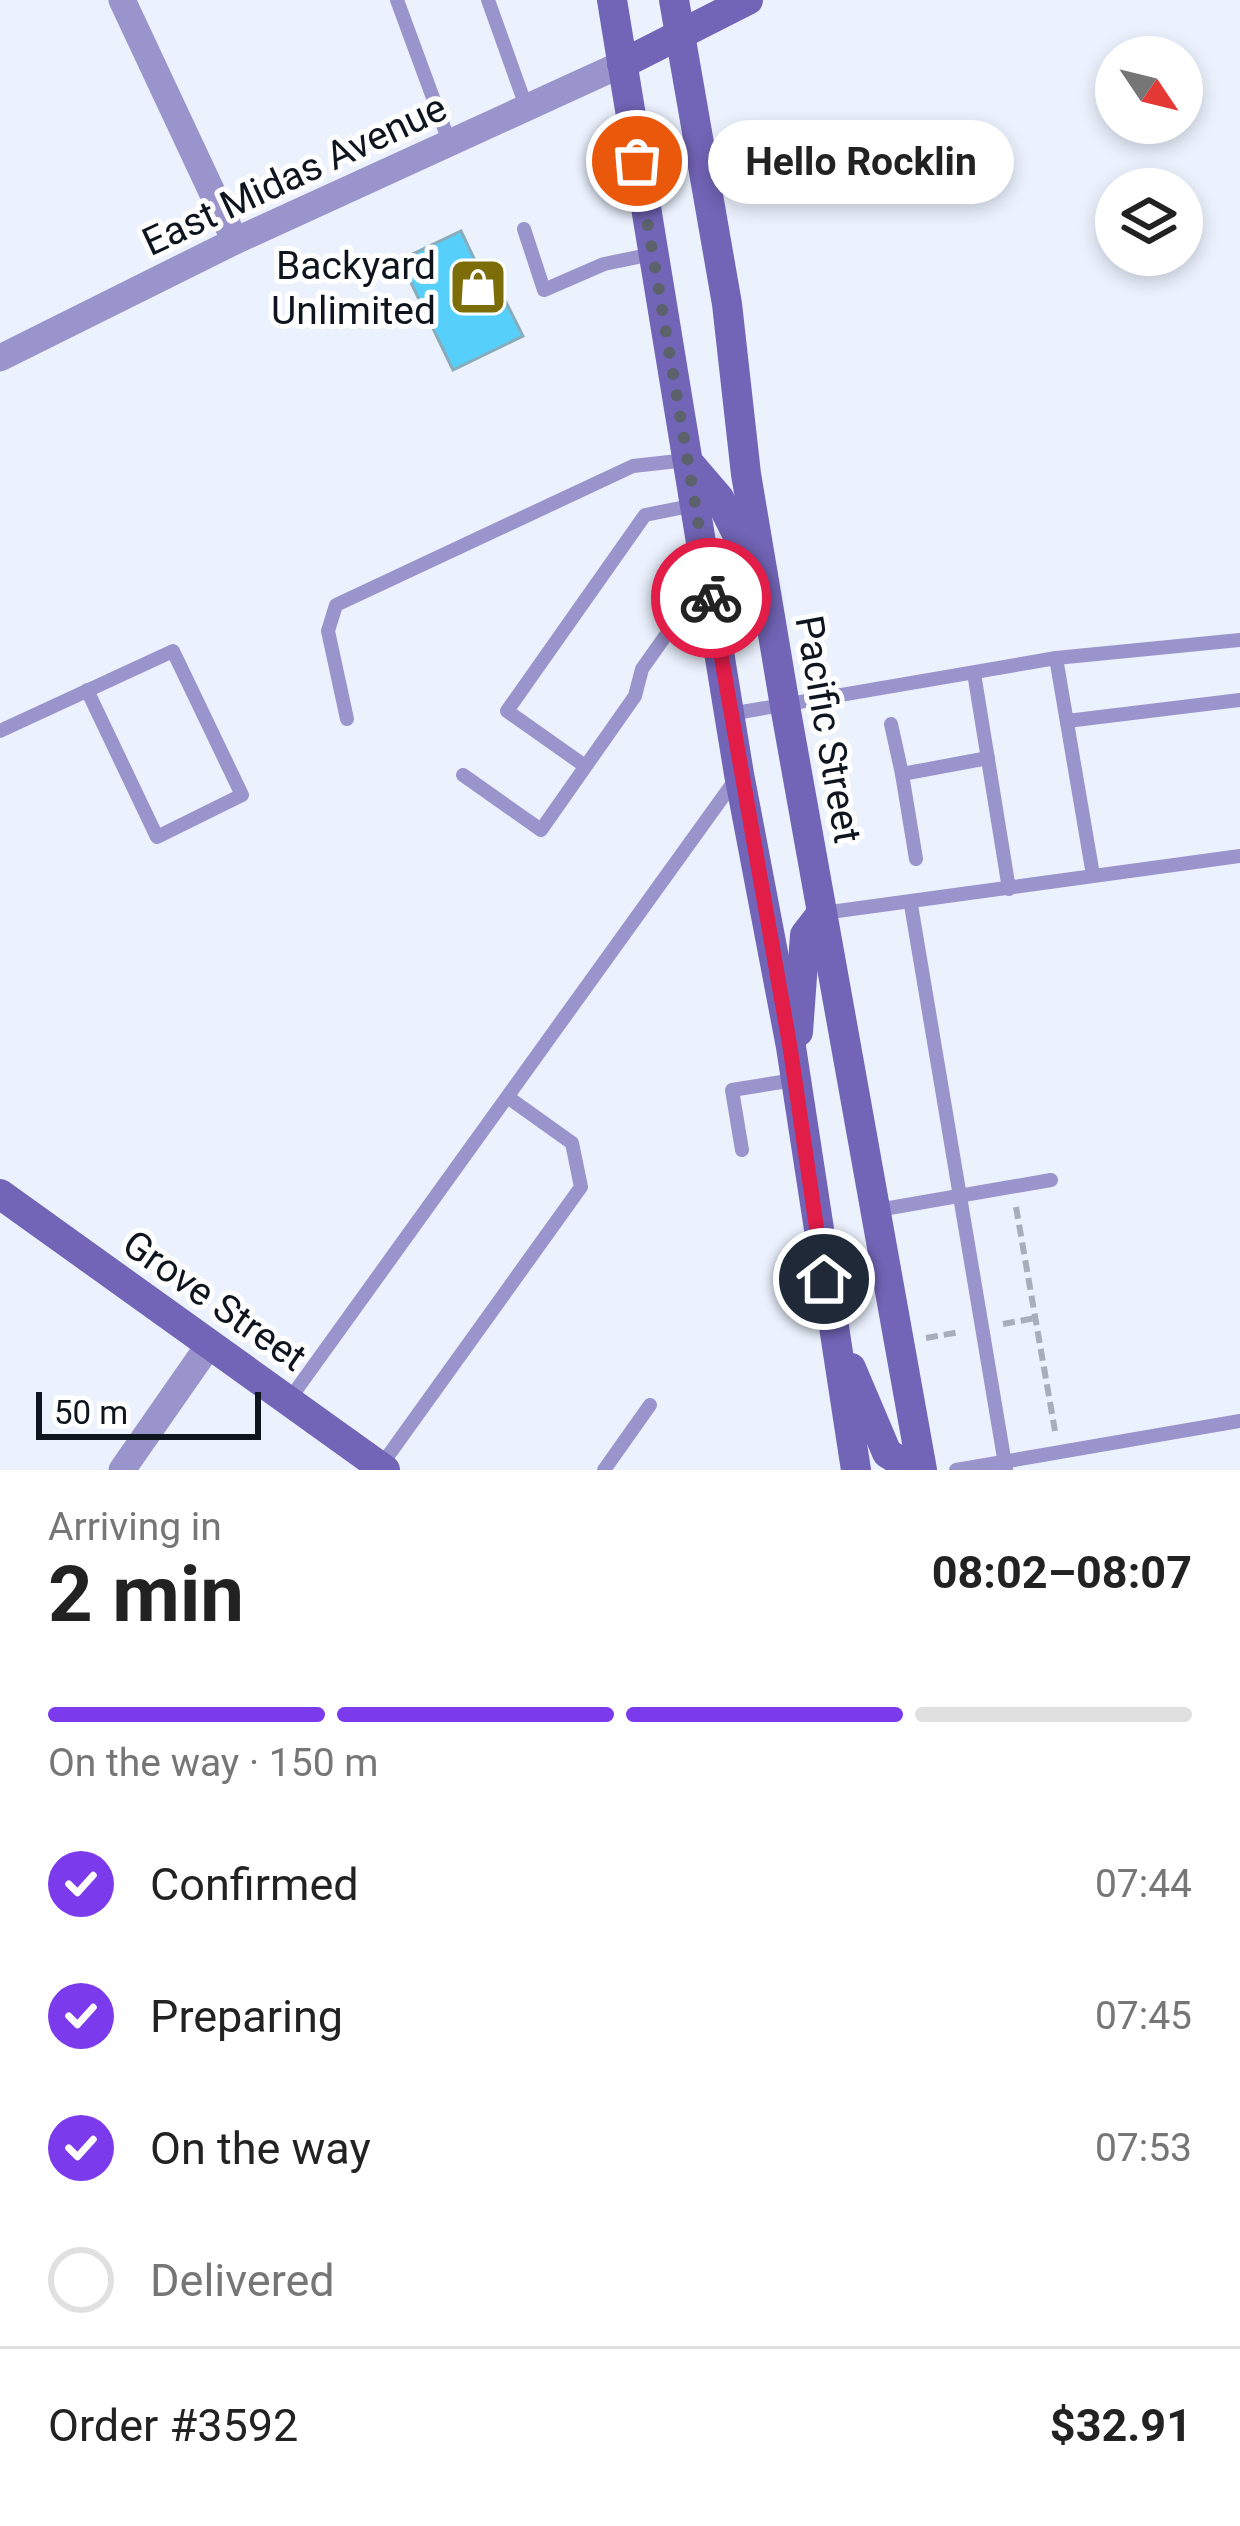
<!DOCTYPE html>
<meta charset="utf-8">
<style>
:root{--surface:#fff;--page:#f6f6f6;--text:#222;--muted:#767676;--line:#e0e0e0;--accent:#7c3aed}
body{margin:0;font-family:Roboto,sans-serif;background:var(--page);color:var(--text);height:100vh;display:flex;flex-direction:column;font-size:45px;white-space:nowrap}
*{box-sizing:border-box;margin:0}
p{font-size:39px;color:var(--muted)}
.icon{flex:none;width:66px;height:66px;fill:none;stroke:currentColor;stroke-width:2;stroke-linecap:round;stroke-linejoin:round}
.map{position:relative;height:1470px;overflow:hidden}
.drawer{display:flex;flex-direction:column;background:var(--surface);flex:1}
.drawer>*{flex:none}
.needle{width:78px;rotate:125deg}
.buttons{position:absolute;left:1095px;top:36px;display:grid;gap:24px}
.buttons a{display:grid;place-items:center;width:108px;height:108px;border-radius:50%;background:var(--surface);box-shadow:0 6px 18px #0003;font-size:60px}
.scale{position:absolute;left:36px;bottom:30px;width:225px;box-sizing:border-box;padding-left:12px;border:6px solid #0e151e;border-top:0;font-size:33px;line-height:42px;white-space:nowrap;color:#0e151e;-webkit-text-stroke:9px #fff;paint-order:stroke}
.pin{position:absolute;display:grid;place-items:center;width:102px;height:102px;color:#fff;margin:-51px;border:6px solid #fff;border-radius:50%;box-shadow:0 3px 12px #0007}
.courier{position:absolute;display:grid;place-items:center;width:120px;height:120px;margin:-60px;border:9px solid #e11d48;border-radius:50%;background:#fff;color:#222;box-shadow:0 3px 15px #0007}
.bubble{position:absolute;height:84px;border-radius:42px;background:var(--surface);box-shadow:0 6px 18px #0003;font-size:39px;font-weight:700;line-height:84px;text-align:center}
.overview em{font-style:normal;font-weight:700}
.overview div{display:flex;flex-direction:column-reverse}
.overview{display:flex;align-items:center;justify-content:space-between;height:204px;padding:0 48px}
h1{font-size:78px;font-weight:700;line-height:90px}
.bar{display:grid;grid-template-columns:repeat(4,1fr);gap:18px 12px;align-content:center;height:144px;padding:0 48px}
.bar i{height:15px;border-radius:9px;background:var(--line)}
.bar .selected{background:var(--accent)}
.bar p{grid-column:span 4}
.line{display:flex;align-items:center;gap:30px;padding:0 48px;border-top:3px solid var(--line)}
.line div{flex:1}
ol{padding:0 48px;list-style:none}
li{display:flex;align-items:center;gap:36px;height:132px}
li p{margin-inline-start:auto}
li .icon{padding:12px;border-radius:50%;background:var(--accent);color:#fff;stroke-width:4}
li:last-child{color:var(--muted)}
li i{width:66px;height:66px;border:6px solid var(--line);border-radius:50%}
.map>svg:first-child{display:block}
.building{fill:#56cffb;stroke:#89acbb;stroke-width:3}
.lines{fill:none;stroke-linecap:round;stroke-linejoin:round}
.path{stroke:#a7aeb9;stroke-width:6;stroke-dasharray:12 6;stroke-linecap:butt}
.lane{stroke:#9a94cc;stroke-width:14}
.street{stroke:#9a94cc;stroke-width:27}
.secondary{stroke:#7264b6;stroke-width:30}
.done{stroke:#5b626c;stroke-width:12;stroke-dasharray:0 21.6}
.route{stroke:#e11d48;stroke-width:15}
.labels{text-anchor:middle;stroke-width:10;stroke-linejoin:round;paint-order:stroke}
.street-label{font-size:39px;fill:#0e151e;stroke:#fff}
.poi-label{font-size:39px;fill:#0e151e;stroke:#fff;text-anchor:end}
</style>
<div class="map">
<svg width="1240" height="1470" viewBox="0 0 1240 1470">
<rect width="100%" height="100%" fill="#ebf2fe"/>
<polygon class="building" points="461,231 490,292 499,288 523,336 453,370 400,260"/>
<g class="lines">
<g class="path">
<polyline points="1016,1207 1055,1431"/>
<polyline points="1003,1324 1035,1318"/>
<polyline points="926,1338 960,1332"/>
</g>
<g class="lane">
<polyline points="397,0 450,144"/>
<polyline points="488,0 527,109"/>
<polyline points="524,229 544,290 604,264 653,254"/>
<polyline points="1056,658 1240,640"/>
<polyline points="974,673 1009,889"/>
<polyline points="730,714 1056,658 1093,875"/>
<polyline points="347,719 328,631 336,605 633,466 687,460"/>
<polyline points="1067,721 1240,700"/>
<polyline points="891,724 902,774"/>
<polyline points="0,731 173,651 242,795 157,837 87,690"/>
<polyline points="585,766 507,711 645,515 695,505"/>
<polyline points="463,775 541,830 635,696 642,669 671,628 711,619"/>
<polyline points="916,859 902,774 988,758"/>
<polyline points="911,905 1006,1470"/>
<polyline points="823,913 1240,856"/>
<polyline points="742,1150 732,1090 794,1080"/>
<polyline points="878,1210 1051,1180"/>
<polyline points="289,1400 738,776"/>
<polyline points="380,1467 581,1187 572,1143 509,1098"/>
<polyline points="604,1470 650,1405"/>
<polyline points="956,1470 1240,1421"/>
</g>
<g class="street">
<polyline points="122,0 235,241"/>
<polyline points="0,358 235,241 622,64"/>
<polyline points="122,1470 209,1345"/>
</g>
<g class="secondary">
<polyline points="612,0 739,774 791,1047 856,1470"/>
<polyline points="674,0 727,304 746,474 785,706 922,1470"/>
<polyline points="622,64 748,0"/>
<polyline points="689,463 719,498 752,564"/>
<polyline points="798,1032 805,935 822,913"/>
<polyline points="0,1194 385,1470"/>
<polyline points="851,1368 887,1453 914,1470"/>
</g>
</g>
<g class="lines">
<polyline class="done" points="637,161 711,598"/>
<polyline class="route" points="711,598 790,1047 824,1279"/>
</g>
<defs>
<symbol id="shop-square" viewBox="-11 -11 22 22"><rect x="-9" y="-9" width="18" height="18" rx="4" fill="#7d6d09" stroke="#fff"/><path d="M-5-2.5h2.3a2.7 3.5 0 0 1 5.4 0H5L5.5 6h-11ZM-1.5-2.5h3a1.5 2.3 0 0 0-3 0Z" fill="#fff"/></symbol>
</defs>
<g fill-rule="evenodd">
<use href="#shop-square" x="445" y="254" width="66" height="66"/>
</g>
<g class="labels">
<g class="street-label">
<text transform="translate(294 174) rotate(-25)" y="14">East Midas Avenue</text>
<text transform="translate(829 729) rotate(80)" y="14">Pacific Street</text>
<text transform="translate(215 1300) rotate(35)" y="14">Grove Street</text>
</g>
<g class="poi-label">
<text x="436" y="279">Backyard<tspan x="436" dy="45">Unlimited</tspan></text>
</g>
</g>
</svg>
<div class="buttons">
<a><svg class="needle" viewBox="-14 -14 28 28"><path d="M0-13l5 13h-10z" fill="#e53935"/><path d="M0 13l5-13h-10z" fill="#767676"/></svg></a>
<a><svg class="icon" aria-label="layers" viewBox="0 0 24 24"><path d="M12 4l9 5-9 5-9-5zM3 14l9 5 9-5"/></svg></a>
</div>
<div class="scale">50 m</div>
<div class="pin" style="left:637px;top:161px;background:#ea580c"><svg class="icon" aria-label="bag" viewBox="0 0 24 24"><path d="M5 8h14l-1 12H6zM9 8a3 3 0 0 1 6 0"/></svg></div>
<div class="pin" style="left:824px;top:1279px;background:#1f2937"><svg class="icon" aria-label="home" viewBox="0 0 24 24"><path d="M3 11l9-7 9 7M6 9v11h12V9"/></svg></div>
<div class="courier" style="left:711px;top:598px"><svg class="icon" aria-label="bike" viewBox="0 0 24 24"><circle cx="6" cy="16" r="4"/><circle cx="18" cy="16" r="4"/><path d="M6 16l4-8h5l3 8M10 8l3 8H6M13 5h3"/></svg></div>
<div class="bubble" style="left:708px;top:120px;width:306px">Hello Rocklin</div>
</div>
<section class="drawer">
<div class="overview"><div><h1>2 min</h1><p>Arriving in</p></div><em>08:02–08:07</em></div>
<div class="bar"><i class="selected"></i><i class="selected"></i><i class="selected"></i><i></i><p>On the way · 150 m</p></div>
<ol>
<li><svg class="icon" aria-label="check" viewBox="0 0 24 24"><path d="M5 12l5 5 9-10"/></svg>Confirmed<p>07:44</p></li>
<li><svg class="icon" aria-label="check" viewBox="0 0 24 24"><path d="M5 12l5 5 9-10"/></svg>Preparing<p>07:45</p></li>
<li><svg class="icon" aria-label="check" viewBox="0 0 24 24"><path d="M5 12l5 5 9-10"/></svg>On the way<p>07:53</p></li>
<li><i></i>Delivered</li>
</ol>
<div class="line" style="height:156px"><div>Order #3592</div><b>$32.91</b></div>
</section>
